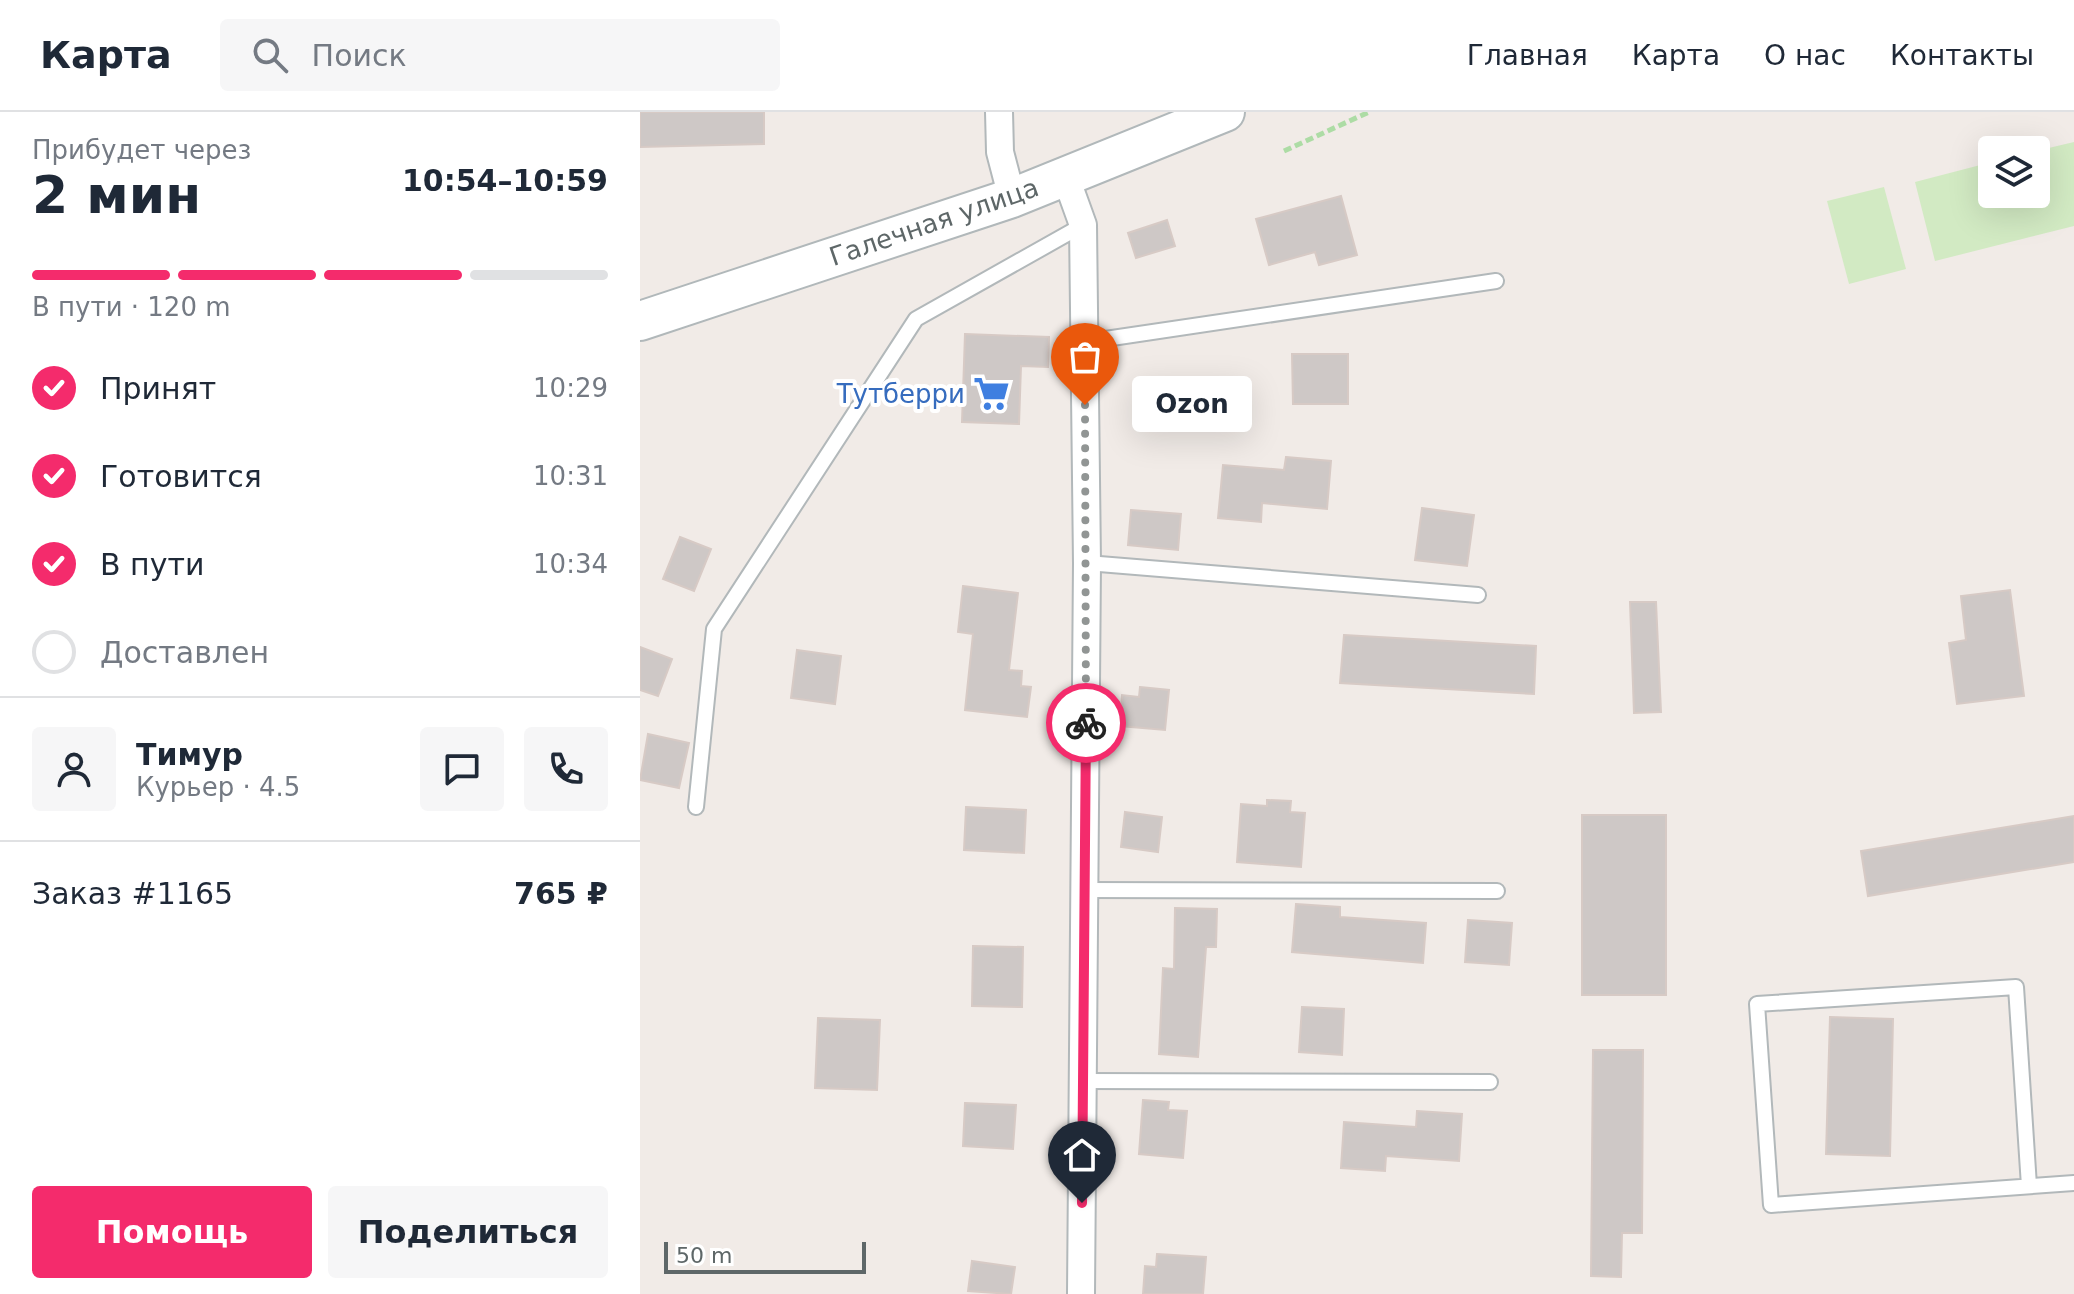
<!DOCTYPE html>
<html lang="ru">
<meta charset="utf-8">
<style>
:root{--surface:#fff;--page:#f6f6f7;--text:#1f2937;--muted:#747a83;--line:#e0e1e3;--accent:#f42b6c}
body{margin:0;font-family:"DejaVu Sans",sans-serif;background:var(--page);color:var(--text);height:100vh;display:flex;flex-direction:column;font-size:30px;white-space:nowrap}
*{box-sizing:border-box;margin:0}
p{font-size:26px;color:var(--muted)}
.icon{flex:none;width:44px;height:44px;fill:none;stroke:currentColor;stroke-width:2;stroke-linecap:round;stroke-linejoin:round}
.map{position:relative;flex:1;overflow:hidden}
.details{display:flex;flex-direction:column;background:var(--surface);width:640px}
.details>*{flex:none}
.tools{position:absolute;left:1338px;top:24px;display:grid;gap:16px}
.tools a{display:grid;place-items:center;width:72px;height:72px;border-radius:8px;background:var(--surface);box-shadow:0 8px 32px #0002;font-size:40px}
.scale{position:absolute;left:24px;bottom:20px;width:202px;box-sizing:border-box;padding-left:8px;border:4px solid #5e6768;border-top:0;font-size:22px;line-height:28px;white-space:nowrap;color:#5e6768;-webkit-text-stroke:6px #fff;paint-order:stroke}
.pin{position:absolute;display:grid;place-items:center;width:68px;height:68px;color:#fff;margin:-82px -34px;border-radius:50% 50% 50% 0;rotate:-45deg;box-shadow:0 0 8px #0007}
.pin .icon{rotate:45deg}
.courier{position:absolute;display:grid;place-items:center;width:80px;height:80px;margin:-40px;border:6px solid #f42b6c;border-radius:50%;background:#fff;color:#222;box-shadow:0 2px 10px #0007}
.bubble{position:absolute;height:56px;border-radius:8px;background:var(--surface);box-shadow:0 8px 32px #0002;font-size:26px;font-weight:600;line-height:56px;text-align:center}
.head em{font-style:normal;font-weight:600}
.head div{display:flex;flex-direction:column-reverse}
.head{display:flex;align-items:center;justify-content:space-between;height:136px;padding:0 32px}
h1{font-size:52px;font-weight:600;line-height:60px}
.bar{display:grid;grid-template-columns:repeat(4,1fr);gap:12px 8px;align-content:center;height:96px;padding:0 32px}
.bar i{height:10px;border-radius:6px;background:var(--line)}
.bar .active{background:var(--accent)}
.bar p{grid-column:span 4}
.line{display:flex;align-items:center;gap:20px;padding:0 32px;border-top:2px solid var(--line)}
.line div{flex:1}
.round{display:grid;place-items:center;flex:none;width:84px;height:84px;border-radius:8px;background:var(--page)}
ol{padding:0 32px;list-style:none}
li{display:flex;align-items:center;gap:24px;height:88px}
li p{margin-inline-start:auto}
li .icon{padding:8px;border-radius:50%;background:var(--accent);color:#fff;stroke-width:4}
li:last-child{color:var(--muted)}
li i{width:44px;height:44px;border:4px solid var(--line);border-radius:50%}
.button{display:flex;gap:16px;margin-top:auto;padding:16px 32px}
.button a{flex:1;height:92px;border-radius:8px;background:var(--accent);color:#fff;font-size:32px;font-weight:600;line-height:92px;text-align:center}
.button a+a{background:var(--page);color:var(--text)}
header{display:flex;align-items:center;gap:48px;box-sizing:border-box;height:112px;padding:0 40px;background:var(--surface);border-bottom:2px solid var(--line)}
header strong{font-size:38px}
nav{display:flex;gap:44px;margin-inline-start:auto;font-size:28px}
.search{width:560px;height:72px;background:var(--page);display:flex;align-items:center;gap:20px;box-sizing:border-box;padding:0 28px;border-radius:8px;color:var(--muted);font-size:30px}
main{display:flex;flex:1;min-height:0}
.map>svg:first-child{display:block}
.green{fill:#d2eac3}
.building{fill:#cec8c6;stroke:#d7cac5;stroke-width:2}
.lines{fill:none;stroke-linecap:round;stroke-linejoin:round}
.lane-casing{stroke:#b2b8ba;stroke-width:18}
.street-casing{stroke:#b2b8ba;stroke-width:30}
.secondary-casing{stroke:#b1b8ba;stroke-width:42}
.path{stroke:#addca5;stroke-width:5;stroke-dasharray:8 4;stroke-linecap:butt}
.lane{stroke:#fff;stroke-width:14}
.street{stroke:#fff;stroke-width:26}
.secondary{stroke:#fff;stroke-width:38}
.done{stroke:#919594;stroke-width:8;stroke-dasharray:0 14.4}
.route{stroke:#f42b6c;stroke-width:10}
.labels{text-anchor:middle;stroke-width:8;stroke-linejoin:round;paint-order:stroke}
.street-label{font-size:26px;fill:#5e6768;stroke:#fff}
.shop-label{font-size:26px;fill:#366cbe;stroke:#fff;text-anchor:end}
</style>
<header>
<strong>Карта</strong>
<div class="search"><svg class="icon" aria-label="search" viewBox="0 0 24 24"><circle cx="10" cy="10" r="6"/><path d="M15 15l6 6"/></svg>Поиск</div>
<nav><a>Главная</a><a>Карта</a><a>О нас</a><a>Контакты</a></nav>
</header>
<main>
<section class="details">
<div class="head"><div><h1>2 мин</h1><p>Прибудет через</p></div><em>10:54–10:59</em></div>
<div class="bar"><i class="active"></i><i class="active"></i><i class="active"></i><i></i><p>В пути · 120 m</p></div>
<ol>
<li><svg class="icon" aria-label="check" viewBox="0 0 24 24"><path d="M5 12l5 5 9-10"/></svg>Принят<p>10:29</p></li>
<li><svg class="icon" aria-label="check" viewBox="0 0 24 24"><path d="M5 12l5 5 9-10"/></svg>Готовится<p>10:31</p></li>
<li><svg class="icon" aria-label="check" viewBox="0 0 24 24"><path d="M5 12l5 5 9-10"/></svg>В пути<p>10:34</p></li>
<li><i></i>Доставлен</li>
</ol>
<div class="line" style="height:144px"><a class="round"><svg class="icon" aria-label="person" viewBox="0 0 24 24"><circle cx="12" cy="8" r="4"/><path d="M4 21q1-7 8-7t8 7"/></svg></a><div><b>Тимур</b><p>Курьер · 4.5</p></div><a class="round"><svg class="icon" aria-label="chat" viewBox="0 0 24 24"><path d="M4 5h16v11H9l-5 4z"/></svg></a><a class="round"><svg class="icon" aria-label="phone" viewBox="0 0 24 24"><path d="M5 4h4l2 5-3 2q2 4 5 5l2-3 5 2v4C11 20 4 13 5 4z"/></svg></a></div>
<div class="line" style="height:104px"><div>Заказ #1165</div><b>765 ₽</b></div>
<div class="button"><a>Помощь</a><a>Поделиться</a></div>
</section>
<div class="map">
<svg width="1434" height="1182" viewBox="0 0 1434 1182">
<rect width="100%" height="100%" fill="#f1ebe7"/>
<g class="green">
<polygon points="1434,30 1434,114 1295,149 1275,70 1352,50 1352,82 1396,82 1396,39"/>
<polygon points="1244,75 1266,157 1209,172 1187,89"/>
</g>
<g class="building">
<polygon points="0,0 124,0 124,32 0,35"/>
<polygon points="701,84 717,143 679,153 675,140 629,153 616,107"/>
<polygon points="527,108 535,134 496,146 488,121"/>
<polygon points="325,222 409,225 408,255 381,254 379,312 322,310"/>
<polygon points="652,242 708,242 708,292 653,292"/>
<polygon points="646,345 691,349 687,397 622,391 621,410 578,406 583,353 644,358"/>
<polygon points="782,396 834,403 827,454 775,448"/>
<polygon points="491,398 541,402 538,438 488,433"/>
<polygon points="40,425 71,437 54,479 23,467"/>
<polygon points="323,474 378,481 369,558 382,559 381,574 391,575 387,605 325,598 333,522 318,520"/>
<polygon points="1370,478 1384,584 1317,592 1309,531 1326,528 1321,484"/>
<polygon points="990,490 1016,490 1021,600 994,601"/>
<polygon points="704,523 896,534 894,582 700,571"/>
<polygon points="0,535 32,547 18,584 0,578"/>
<polygon points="157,538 201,544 195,592 151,586"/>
<polygon points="500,575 529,578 525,618 480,614 482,583 499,585"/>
<polygon points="8,622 49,631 39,676 0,668"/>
<polygon points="627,688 651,689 650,700 665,701 661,755 597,750 601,692 627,694"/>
<polygon points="326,695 386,698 384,741 324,738"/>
<polygon points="485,700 522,705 518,740 481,735"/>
<rect x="942" y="703" width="84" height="180"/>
<polygon points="1434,704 1434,750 1228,784 1221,739"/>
<polygon points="656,792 700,795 700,805 786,811 783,851 652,840"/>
<polygon points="535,796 577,797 576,835 566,835 558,945 519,942 523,856 534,857"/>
<polygon points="828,808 872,811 869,853 825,850"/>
<polygon points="333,834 383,835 382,895 332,894"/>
<polygon points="662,895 704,897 702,943 659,940"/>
<polygon points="1190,905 1253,907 1250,1044 1186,1042"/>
<polygon points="178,906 240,908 237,978 175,976"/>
<polygon points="953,938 1003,938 1002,1121 982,1121 981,1165 951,1164"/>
<polygon points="503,988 529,990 528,998 547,999 543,1046 499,1042"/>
<polygon points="325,991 376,993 373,1037 323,1034"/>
<polygon points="777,999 822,1002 819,1049 746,1044 745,1059 701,1056 704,1010 776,1015"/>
<polygon points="517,1142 566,1145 563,1182 503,1182 505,1154 516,1155"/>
<polygon points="332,1149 375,1155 371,1182 328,1179"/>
</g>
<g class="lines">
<defs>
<g id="lane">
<polyline points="445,230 856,169"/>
<polyline points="447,451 838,483"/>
<polyline points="56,695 74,517 276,207 443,113"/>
<polyline points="444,778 857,779"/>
<polyline points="443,969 850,970"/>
<polyline points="1389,1074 1376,875 1117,892 1131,1093 1434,1071"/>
</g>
<g id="street">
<polyline points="359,0 360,40 372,86"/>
<polyline points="425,63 443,113 447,451 441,1182"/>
</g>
<polyline id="secondary" points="0,209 372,86 585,0"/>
</defs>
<use href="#lane" class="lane-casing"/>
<use href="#street" class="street-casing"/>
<use href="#secondary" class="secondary-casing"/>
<polyline class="path" points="644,39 729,0"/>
<use href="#lane" class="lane"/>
<use href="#street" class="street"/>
<use href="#secondary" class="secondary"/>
</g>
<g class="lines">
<polyline class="done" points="445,293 446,611"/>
<polyline class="route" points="442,1091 446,611"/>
</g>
<defs>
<symbol id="supermarket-bare" viewBox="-9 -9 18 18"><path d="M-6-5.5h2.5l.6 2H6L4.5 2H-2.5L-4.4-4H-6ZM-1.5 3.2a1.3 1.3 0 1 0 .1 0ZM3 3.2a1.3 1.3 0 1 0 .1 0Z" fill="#3f7fe0" stroke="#fff" stroke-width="2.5" paint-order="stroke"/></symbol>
</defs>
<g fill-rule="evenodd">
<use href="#supermarket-bare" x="326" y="256" width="51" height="51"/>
</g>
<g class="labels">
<g class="street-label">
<text transform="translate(294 110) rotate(-19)" y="9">Галечная улица</text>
</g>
<g class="shop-label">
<text x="325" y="291">Тутберри</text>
</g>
</g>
</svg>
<div class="tools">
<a><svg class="icon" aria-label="layers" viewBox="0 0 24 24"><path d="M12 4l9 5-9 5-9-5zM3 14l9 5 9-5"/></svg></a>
</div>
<div class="scale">50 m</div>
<div class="pin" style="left:445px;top:293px;background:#ea580c"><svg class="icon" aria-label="bag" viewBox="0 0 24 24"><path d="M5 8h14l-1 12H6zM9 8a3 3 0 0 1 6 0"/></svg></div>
<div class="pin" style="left:442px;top:1091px;background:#1f2937"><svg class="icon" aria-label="home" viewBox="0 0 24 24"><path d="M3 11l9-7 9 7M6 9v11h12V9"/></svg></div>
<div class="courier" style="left:446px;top:611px"><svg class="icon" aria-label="bike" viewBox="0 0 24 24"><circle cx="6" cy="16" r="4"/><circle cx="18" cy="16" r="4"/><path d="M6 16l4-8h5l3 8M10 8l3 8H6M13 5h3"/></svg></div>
<div class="bubble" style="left:492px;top:264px;width:120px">Ozon</div>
</div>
</main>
